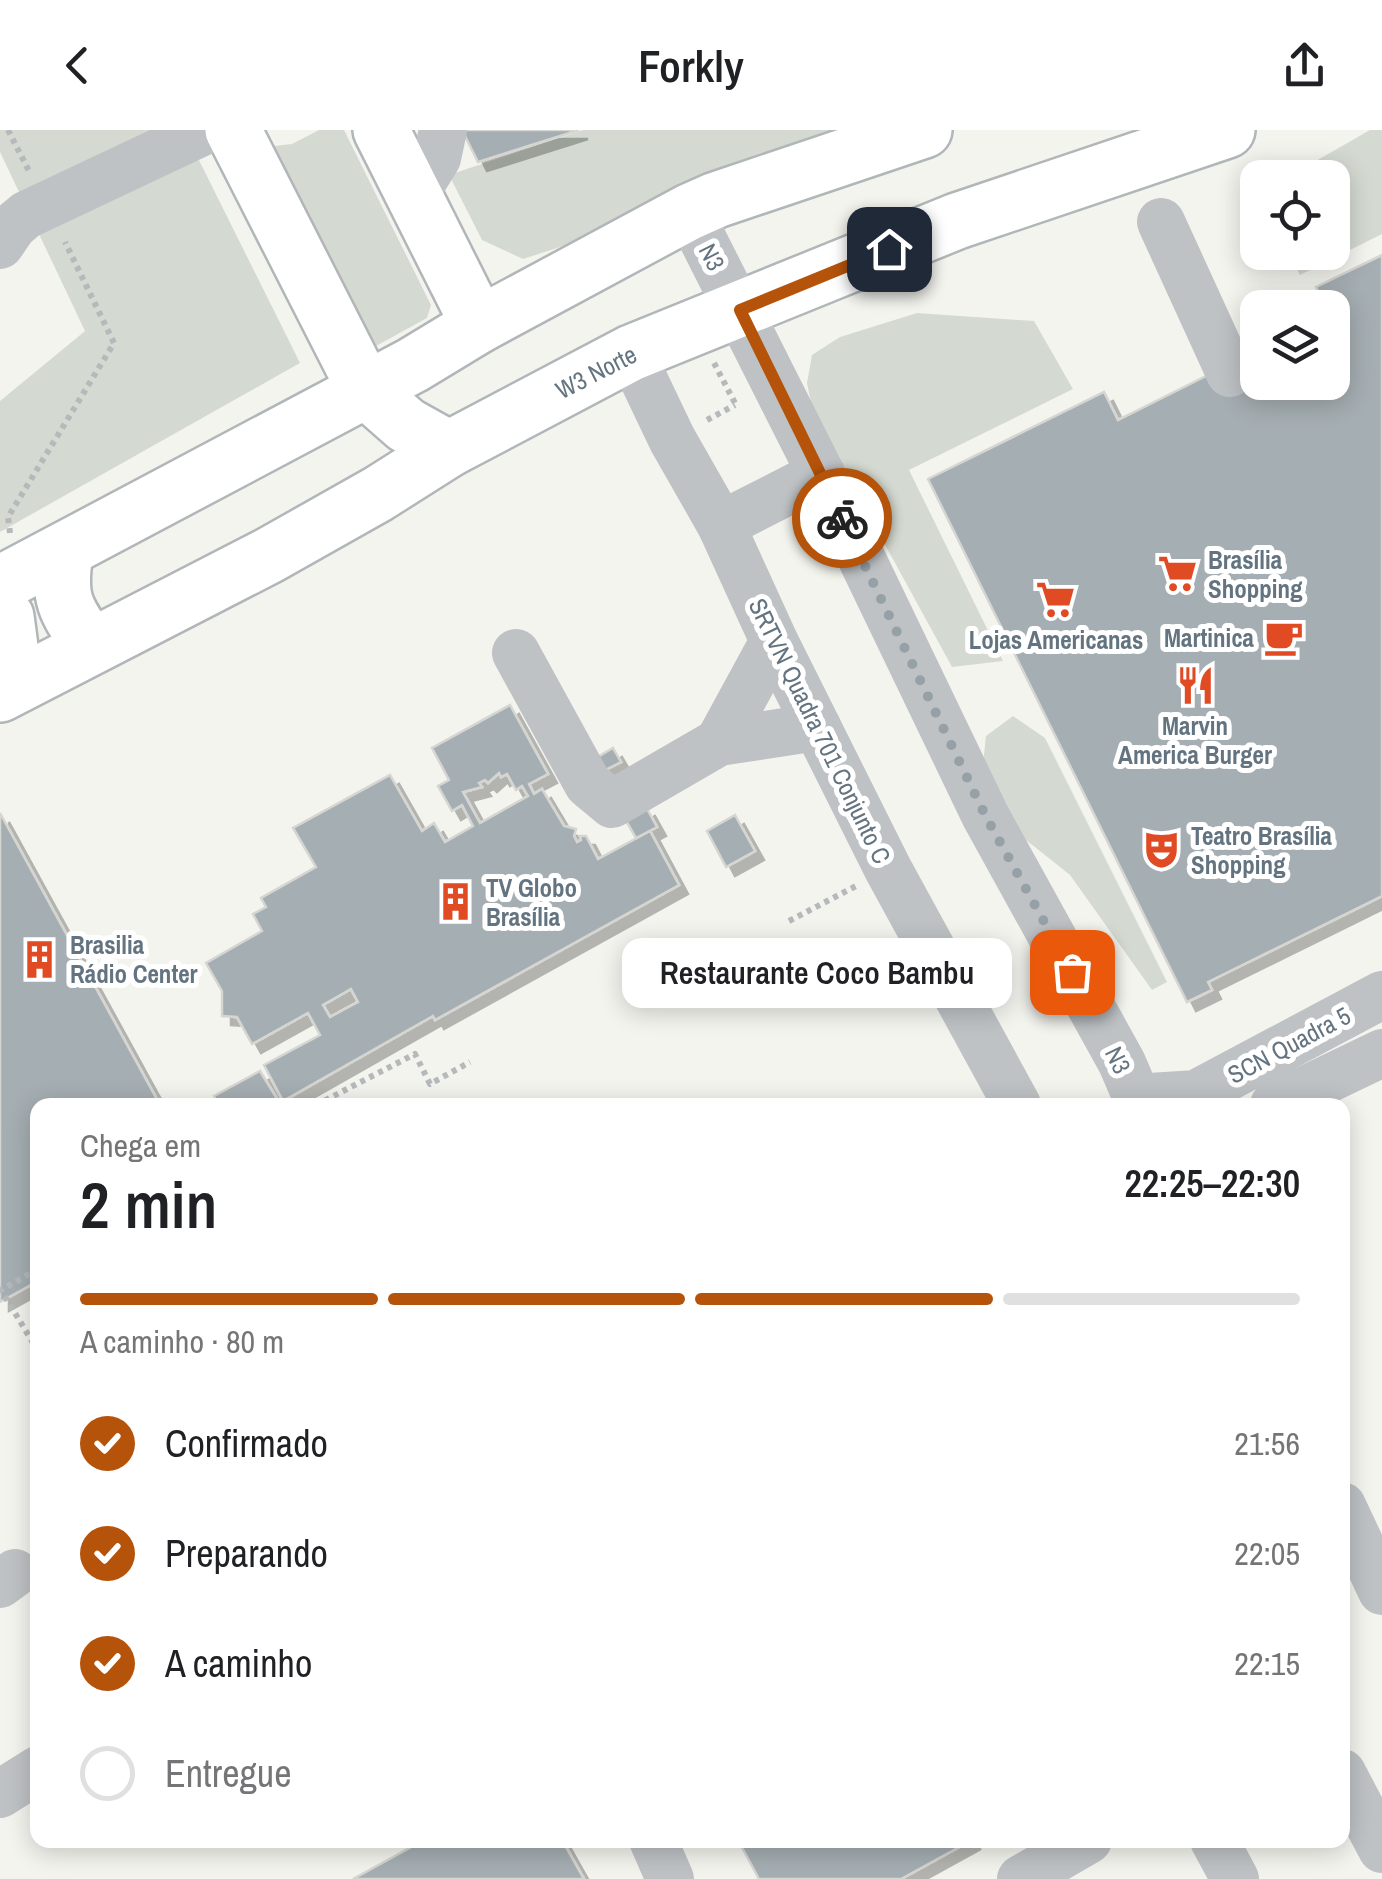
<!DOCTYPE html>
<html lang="pt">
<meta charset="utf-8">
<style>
:root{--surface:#fff;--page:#f2f2f2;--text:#202124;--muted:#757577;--line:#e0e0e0;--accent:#b45309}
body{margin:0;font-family:"Archivo Narrow",sans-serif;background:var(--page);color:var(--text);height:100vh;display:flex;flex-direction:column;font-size:38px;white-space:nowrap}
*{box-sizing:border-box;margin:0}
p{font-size:32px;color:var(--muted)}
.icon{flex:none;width:55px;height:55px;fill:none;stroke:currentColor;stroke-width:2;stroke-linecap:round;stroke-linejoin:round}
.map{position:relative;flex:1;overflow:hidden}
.panel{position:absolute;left:30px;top:968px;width:1320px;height:750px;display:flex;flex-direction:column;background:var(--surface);border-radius:20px;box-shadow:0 5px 25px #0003}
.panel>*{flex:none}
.fabs{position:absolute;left:1240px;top:30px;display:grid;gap:20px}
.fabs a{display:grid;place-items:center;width:110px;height:110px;border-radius:20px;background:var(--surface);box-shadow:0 5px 25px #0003;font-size:50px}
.pin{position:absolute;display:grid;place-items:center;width:85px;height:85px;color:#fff;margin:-42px;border-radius:20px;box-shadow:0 5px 15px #0006}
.courier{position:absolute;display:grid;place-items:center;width:100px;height:100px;margin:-50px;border:8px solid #b45309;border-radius:50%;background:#fff;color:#222;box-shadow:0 2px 12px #0007}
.bubble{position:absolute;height:70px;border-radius:20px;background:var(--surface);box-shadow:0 5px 25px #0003;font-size:32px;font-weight:600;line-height:70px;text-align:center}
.overview em{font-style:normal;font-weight:600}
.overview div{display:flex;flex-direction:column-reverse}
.overview{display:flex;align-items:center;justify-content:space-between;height:170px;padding:0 50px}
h1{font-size:65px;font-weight:600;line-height:75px}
.bar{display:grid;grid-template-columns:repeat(4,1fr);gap:15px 10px;align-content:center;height:120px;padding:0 50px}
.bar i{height:12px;border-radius:8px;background:var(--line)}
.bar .current{background:var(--accent)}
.bar p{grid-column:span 4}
ol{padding:0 50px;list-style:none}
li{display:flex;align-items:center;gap:30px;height:110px}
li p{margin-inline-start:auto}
li .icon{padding:10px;border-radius:50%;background:var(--accent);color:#fff;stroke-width:4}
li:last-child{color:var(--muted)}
li i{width:55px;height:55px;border:5px solid var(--line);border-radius:50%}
header{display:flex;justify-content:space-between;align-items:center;height:130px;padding:0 50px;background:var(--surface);font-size:45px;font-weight:600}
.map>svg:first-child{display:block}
.green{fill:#d4dad1}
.building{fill:#a5aeb2;stroke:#d5d5d2;stroke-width:2.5;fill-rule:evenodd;filter:url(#shadow)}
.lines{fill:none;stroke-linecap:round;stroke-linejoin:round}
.major-casing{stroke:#b1b6b9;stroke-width:60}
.path{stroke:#b6b9bb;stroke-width:6;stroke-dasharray:5 5;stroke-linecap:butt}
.minor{stroke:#bec2c5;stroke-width:48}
.major{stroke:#fff;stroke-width:55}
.done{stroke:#96a1a7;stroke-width:10;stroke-dasharray:0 18}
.route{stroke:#b45309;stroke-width:12}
.labels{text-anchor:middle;stroke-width:10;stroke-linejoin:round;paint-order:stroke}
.street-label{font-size:25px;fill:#637480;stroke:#fff}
.poi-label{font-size:25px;font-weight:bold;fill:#637480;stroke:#fff;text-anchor:start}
</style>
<header><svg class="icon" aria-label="back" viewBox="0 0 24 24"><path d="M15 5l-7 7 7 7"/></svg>Forkly<svg class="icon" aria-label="share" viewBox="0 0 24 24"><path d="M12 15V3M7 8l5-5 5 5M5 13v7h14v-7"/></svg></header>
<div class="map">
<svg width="1382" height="1749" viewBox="0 0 1382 1749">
<defs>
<filter id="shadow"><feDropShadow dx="9" dy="9" stdDeviation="0" flood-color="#0004"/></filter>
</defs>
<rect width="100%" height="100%" fill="#f4f4ef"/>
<g class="green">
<polygon points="0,0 184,0 300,233 0,402 0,271 85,201 0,22"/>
<polygon points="319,0 344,0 431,175 427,188 376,216 372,217 265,17 292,14"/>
<polygon points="583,0 878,0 606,102 523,129 482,110 449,45"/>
<polygon points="1370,0 1382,0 1382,104 1300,145 1288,123 1332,122 1332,48 1288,47"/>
<polygon points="917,183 1034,191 1073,259 909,340 1003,531 952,537 813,283 807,253 812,225 840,207"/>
<polygon points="1013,586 1045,608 1167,852 1152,860 1070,745 1021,706 983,634 986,606"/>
</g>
<g class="building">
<polygon points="462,0 579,0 478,32"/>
<polygon points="1382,125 1382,766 1208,852 1212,860 1187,872 928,349 1104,262 1118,290 1258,220 1258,252 1332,252 1332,178 1326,178 1316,157"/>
<path d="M510,575L548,644L529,654L534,664L542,659L564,696L576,699L574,706L577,712L581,710L580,706H586L598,729L650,701L679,755L435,890L433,886L283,971L264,935L320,905L308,883L252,914L237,887L222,886V861L206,833L262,801L253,784L266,777L261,768L316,737L293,698L390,645L422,701L434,693L445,712L473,696L462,675L452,681L438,656L449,650L432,618ZM499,643L501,647L507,644L516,660L522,656L528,666L480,693L463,662L482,657L479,653L485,650L488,653ZM351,859L358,872L330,887L323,875Z"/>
<polygon points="613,618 621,632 603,641 596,628"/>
<polygon points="646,677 657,697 636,708 625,689"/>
<polygon points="0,683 160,975 38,975 38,1151 0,1172"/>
<polygon points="735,685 755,721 726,737 707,701"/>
<polygon points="260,941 279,972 273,975 219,975 214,966"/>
<polygon points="424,1710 562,1710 584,1749 353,1749"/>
<polygon points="738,1710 972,1710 901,1749 759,1749"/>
</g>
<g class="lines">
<defs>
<g id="major">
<polyline points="233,0 365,259 406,295 449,319"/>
<polyline points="381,0 479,195"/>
<path d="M65,422C58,469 64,478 91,516"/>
<polyline points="0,454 413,235 479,195 689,82 716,70 924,0"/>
<polyline points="0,481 6,487 10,517 0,525"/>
<polyline points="0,564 268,426 378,364 449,319 631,223 957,91 1227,0"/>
</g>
</defs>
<use href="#major" class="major-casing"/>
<g class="path">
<polyline points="8,0 30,43"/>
<polyline points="714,233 736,275"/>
<polyline points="707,290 735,275"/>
<polyline points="10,403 8,387 114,213 65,112"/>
<polyline points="789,791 856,756"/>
<polyline points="316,975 415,924 430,954 470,932"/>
<polyline points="38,1139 1,1160 38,1221"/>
</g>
<g class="minor">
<polyline points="413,67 437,28 443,0"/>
<polyline points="689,82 821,344 986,687 1122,933 1140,975"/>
<polyline points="1161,92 1230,243"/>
<polyline points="0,115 13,96 26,85 206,0"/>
<polyline points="631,223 672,309 721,395 774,511 888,739 1017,975"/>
<polyline points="721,395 821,344"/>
<polyline points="516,523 588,654 612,674 719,612 817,597"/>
<polyline points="719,612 774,511"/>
<polyline points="1135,968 1196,964 1382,865"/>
<polyline points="1274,975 1382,923"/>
<polyline points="1342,1376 1382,1461"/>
<polyline points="0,1454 15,1443"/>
<polyline points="1342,1643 1382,1719"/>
<polyline points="0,1664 38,1640"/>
<polyline points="653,1710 670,1749"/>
<polyline points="1214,1710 1235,1749"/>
<polyline points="1021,1749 1088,1710"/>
</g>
<use href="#major" class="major"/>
</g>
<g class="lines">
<polyline class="done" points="842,388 986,687 1072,842"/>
<polyline class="route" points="842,388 740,180 889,119"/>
</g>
<defs>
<symbol id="supermarket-bare" viewBox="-9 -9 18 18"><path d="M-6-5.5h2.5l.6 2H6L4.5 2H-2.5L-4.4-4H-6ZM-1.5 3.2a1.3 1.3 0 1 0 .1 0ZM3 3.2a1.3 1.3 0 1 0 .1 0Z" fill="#e04b23" stroke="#fff" stroke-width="2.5" paint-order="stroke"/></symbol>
<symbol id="cafe-bare" viewBox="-9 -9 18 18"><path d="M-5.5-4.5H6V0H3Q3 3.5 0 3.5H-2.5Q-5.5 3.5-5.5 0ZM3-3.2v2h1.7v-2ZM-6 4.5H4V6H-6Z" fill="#e04b23" stroke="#fff" stroke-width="2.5" paint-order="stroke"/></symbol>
<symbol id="restaurant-bare" viewBox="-9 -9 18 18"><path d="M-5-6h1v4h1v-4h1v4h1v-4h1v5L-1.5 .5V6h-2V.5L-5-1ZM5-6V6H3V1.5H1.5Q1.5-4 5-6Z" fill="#e04b23" stroke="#fff" stroke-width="2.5" paint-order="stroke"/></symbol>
<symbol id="theatre-bare" viewBox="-9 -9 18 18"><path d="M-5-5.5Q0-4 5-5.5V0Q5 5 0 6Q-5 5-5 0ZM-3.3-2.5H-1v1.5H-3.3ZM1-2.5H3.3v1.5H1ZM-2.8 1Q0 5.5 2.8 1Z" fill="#e04b23" stroke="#fff" stroke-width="2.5" paint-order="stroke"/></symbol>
<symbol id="building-bare" viewBox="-9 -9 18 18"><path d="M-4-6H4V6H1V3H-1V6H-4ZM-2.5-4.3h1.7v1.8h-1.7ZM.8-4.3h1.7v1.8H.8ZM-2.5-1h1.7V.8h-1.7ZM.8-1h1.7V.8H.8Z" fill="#e04b23" stroke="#fff" stroke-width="2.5" paint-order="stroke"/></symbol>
</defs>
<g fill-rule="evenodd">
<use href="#supermarket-bare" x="1150" y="416" width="55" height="55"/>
<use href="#supermarket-bare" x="1028" y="442" width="55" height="55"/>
<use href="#cafe-bare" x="1256" y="480" width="55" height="55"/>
<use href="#restaurant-bare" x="1168" y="528" width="55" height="55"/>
<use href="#theatre-bare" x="1134" y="692" width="55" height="55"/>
<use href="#building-bare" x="428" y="744" width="55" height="55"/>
<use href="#building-bare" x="12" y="802" width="55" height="55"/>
</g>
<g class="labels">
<g class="street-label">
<text transform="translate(712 127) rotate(63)" y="9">N3</text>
<text transform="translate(596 242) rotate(-27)" y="9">W3 Norte</text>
<text transform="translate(820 601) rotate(64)" y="9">SRTVN Quadra 701 Conjunto C</text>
<text transform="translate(1289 915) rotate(-28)" y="9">SCN Quadra 5</text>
<text transform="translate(1118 930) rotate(64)" y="9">N3</text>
</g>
<g class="poi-label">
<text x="1208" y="439">Brasília<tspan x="1208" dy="29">Shopping</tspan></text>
<text x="1254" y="517" text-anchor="end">Martinica</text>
<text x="1056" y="519" text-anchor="middle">Lojas Americanas</text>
<text x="1195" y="605" text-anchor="middle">Marvin<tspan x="1195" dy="29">America Burger</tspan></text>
<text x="1191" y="715">Teatro Brasília<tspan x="1191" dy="29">Shopping</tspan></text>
<text x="486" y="767">TV Globo<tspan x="486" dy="29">Brasília</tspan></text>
<text x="70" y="824">Brasilia<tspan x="70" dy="29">Rádio Center</tspan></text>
</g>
</g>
</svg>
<div class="fabs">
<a><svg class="icon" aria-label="locate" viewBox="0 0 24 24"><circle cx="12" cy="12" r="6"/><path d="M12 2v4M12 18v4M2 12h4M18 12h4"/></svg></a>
<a><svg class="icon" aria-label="layers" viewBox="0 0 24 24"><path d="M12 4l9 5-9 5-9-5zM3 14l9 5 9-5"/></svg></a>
</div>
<div class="pin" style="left:1072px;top:842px;background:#ea580c"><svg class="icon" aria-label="bag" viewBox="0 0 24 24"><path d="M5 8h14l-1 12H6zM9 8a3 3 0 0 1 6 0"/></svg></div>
<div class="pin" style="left:889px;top:119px;background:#1f2937"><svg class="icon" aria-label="home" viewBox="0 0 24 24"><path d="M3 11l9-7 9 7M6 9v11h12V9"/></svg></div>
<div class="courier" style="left:842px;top:388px"><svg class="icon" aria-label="bike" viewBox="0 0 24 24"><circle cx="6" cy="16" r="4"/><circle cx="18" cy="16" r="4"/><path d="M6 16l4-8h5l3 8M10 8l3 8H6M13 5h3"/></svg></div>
<div class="bubble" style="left:622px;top:808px;width:390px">Restaurante Coco Bambu</div>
<section class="panel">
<div class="overview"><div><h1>2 min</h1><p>Chega em</p></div><em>22:25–22:30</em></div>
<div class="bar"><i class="current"></i><i class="current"></i><i class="current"></i><i></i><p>A caminho · 80 m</p></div>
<ol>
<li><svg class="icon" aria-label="check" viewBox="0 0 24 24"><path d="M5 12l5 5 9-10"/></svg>Confirmado<p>21:56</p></li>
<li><svg class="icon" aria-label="check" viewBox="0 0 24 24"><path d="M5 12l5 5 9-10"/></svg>Preparando<p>22:05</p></li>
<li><svg class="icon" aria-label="check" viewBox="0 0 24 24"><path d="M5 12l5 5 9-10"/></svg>A caminho<p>22:15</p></li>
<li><i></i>Entregue</li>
</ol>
</section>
</div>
